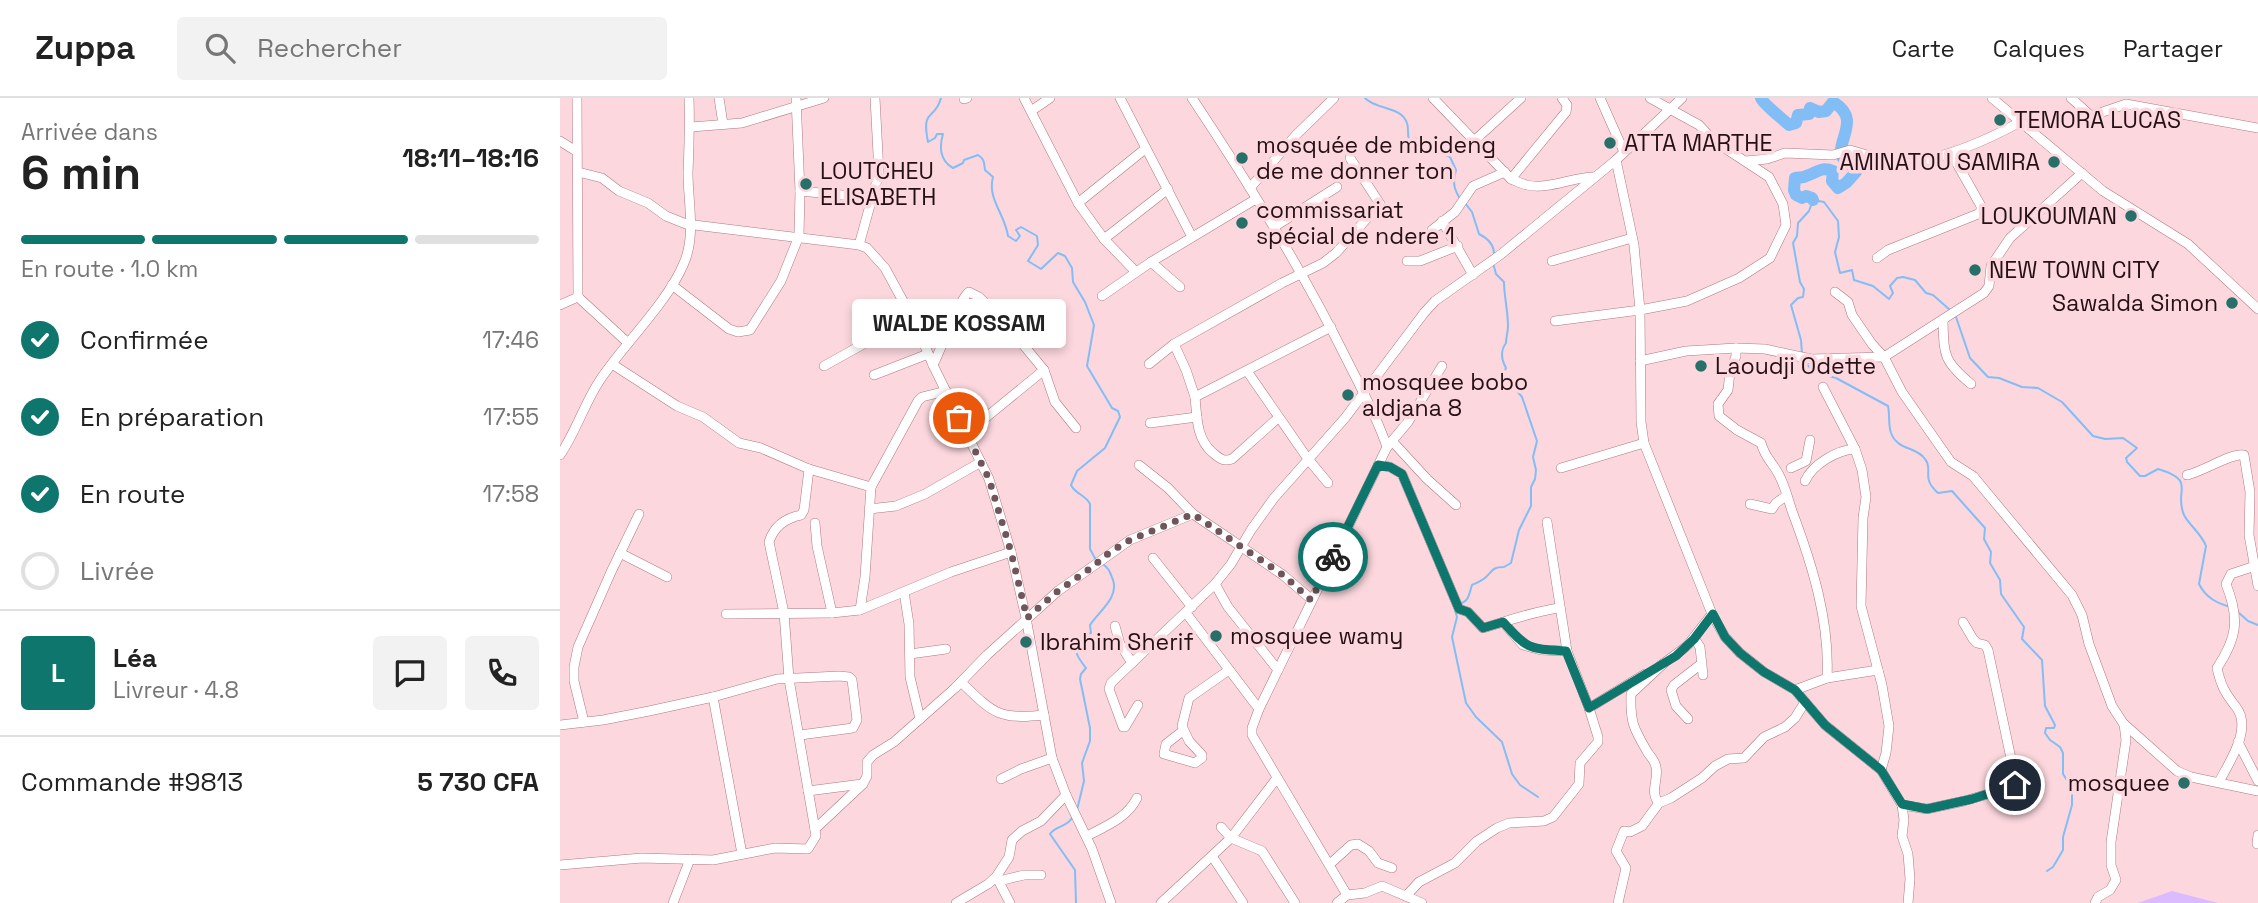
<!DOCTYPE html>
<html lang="fr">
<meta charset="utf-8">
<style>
:root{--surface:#fff;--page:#f2f2f2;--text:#222;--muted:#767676;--line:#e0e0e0;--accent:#0f766e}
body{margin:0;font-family:"Space Grotesk",sans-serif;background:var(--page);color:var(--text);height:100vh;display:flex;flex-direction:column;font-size:26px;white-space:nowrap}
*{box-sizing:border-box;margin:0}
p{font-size:23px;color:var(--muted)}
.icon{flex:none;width:38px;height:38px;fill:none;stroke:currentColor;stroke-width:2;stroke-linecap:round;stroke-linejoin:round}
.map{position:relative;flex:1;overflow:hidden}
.side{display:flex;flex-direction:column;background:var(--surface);width:560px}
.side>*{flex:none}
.pin{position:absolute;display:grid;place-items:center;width:60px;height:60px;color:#fff;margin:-30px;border:4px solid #fff;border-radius:50%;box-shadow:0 2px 7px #0007}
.courier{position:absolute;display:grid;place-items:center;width:70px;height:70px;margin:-35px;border:5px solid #0f766e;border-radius:50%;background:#fff;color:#222;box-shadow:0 2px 9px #0007}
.bubble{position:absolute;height:49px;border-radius:7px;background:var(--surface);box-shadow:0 4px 10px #0003;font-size:23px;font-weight:600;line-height:49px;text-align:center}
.summary em{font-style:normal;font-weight:600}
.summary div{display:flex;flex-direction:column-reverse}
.summary{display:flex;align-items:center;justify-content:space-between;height:119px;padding:0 21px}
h1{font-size:46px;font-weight:600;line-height:52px}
.bar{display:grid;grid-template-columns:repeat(4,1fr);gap:10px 7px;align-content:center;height:84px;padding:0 21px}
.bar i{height:9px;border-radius:5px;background:var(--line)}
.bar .active{background:var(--accent)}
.bar p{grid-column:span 4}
.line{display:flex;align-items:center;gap:18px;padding:0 21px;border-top:2px solid var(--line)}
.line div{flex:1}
.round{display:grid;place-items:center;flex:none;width:74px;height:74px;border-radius:7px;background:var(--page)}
ol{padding:0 21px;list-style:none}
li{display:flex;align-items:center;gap:21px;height:77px}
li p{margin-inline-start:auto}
li .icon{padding:7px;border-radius:50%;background:var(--accent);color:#fff;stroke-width:4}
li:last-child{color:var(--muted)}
li i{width:38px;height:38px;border:4px solid var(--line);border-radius:50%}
header{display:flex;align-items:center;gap:42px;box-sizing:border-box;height:98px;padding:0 35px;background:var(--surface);border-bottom:2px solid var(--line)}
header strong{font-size:33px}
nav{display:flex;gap:38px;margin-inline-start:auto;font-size:24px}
.search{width:490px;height:63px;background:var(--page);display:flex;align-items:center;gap:18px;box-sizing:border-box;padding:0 24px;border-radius:7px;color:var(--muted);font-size:26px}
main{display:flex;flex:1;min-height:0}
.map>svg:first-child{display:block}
.green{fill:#dbbbfd}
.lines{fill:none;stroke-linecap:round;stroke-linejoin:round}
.stream{stroke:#82bef5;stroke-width:2}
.river{stroke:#82bef5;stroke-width:12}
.minor-casing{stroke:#af7983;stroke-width:10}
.minor{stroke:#fff;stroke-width:9}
.done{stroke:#70565b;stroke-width:7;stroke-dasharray:0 12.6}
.route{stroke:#0f766e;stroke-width:9}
.poi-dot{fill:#27706a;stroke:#fcd7de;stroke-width:2.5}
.labels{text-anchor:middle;stroke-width:7;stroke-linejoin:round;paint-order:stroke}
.poi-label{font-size:23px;fill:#251015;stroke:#fcd7de;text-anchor:start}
</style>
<header>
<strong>Zuppa</strong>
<div class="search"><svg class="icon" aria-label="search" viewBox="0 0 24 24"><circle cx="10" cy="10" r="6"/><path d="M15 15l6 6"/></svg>Rechercher</div>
<nav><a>Carte</a><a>Calques</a><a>Partager</a></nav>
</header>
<main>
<section class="side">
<div class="summary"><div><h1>6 min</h1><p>Arrivée dans</p></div><em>18:11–18:16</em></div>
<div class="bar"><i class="active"></i><i class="active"></i><i class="active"></i><i></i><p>En route · 1.0 km</p></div>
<ol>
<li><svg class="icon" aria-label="check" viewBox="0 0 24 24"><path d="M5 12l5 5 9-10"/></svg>Confirmée<p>17:46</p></li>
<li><svg class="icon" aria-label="check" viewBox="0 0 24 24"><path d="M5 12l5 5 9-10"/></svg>En préparation<p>17:55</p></li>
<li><svg class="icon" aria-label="check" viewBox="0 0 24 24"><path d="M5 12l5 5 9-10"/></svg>En route<p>17:58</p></li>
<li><i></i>Livrée</li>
</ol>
<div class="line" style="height:126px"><b class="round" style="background:var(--accent);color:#fff">L</b><div><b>Léa</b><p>Livreur · 4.8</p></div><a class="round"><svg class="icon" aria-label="chat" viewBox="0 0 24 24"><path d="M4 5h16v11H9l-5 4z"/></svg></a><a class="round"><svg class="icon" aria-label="phone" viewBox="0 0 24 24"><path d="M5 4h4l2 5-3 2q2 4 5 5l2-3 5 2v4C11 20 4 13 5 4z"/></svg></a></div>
<div class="line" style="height:91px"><div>Commande #9813</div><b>5 730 CFA</b></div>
</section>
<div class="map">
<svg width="1698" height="805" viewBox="0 0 1698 805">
<rect width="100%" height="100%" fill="#fcd7de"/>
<polygon class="green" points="1612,793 1658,805 1578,805"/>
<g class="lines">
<g class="stream">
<path d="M381,0C375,23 361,9 368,44L375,40L377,36H383C379,49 380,63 393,70L403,65L404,62L418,57C425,61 424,66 425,72L433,79C427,101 445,116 448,138L456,143L460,138L456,132L461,129L477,138L478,147L468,163L481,171L498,155L505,158L512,170L513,184L525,204L534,227L527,268L552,310L558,313L560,319L545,350L517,373L511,387C515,396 526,397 530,406V451L536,462"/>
<path d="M805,0C816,12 841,8 847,25C849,30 847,36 849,42L860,40L875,52L890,59L896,72C893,82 893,89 899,99"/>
<path d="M905,105L912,114L919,136C927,140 934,147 934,156"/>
<path d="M1396,219L1410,260L1428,279L1439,280L1462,289L1478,290L1502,304L1533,338L1545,341L1563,340L1577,350L1566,360L1567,364L1580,378H1585L1598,371C1638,383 1613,392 1624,417C1629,427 1641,435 1646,448L1639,486C1646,500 1657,505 1670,509"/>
<polyline points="1242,256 1241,242 1231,207 1238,200 1243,199 1244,191 1240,184 1233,145 1237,138 1238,125 1249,113 1253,102 1264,104 1278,123 1279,139 1275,154 1280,175 1292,172 1294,182 1313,188 1329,201 1333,195 1330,188 1337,180 1343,179 1355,182 1366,195 1373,197 1390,212"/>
<path d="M1244,264L1255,274L1276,280L1328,308C1330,317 1328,326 1331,335C1338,353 1356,348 1365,361C1374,372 1360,379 1378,395L1392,393L1425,430L1424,441L1431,454L1430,465L1440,482L1441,496L1464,529L1462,541L1482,562L1485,608L1495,627L1494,630H1486L1485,635L1490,642L1500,649L1503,655V676L1512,690V707L1503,739V752L1493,769L1487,773"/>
<path d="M899,506C910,503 909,495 912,487C916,485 922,483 926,479C933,472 933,469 944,469L951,465L959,432L971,408V389L975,381L976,372L973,359L977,343L962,299L943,276L946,270C941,261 940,253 946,245C946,238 948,235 948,228C948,213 944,198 944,184L936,176L933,165"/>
<polyline points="895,512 897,519 892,539 906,605 916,619 942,644 952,676 960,687 978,699"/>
<polyline points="1678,514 1688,523 1698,527"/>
<path d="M517,712L524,683L522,665L530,643V630L520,581L521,576L526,570C519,561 513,554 517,541L531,535L530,527C539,513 559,500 553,482C550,475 550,471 544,467"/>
<path d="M512,720C507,729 495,728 490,736L515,772L516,805"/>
</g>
<path class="river" d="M1201,0C1203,6 1223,21 1229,27L1236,25L1238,17L1249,16L1250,10L1259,14L1266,13L1273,4C1301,20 1278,41 1281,57C1282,62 1293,66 1296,74L1286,85L1278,90L1272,83L1273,73C1261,68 1257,75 1246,78C1243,80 1239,79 1235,80L1234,92L1236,97L1242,100L1246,98L1252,100L1253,102"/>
<defs>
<g id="minor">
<polyline points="17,0 18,199"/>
<polyline points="159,0 163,26"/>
<polyline points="464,0 518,105 544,141 576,174"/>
<polyline points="560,0 632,139"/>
<path d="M632,0C688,84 742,171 787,262C801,290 817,319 827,349L699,611L692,630V637L787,797L805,795L822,788L862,805"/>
<path d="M873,0L951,81C956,83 962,86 967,87C988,92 1012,79 1034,79"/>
<polyline points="1040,0 1064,54"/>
<polyline points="1432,0 1543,93 1628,146 1698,211"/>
<polyline points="1511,0 1531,18 1566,6 1698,30"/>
<polyline points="404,1 407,0"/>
<polyline points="471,13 490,0"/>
<polyline points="131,29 182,25 264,0"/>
<polyline points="915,42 961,0"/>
<polyline points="0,43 16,53"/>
<polyline points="1056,62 1074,147 1080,212 1127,203 1179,180 1210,160 1226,127 1223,106 1209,79 1154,43 1139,27 1090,0"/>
<path d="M1186,63L1207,61L1225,55L1273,57L1290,52L1307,57L1315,67C1327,65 1341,68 1353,65C1391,57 1426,43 1460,24"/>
<polyline points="18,74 42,80 59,93 88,105 106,118 126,126 299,147 307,150 325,170 356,227 373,267 429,381 451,454 466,520 492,660 506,697 532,751 551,805"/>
<polyline points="951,81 1006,14 1007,7 1002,0"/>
<polyline points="690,90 736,37 774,0"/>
<polyline points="240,93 313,100"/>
<polyline points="518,105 585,51"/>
<polyline points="882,123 913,177"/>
<polyline points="714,129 777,89"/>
<polyline points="872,132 895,114 913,88 945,74"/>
<polyline points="544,141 608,91"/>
<polyline points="299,147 319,75 315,0"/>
<polyline points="1317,160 1328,152 1418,116 1421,113 1421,108 1391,55"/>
<polyline points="847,163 860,163 898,148"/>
<polyline points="992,163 1072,140"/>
<polyline points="591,164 620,189"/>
<polyline points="112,187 169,231 178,234 190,232 221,183 239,138 240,93 236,0"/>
<polyline points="1275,194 1288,204 1292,217 1312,246 1324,259 1342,294 1391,364 1413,378 1512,497 1522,517 1529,546 1552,608 1563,625 1617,673 1631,679 1698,693"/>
<polyline points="542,198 591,164 696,101"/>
<polyline points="0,207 18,199 67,244"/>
<path d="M1383,222C1384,257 1383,263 1411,286"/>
<polyline points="995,223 1080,212 1081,324 1084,345 1152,516 1165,539 1180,555 1204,574 1235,592 1265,627 1321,672 1342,707"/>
<polyline points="614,246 626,272 635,299"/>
<path d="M1176,250V258L1170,274L1168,292L1158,306L1159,318L1177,332L1201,345C1206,362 1212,363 1219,377C1225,388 1228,401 1232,413C1252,466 1270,523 1267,580L1235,592"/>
<polyline points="1080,263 1126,253 1176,250 1205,251 1251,261 1324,259 1424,195 1429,188 1431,168 1450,140 1522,75"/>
<polyline points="52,266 117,308 143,319 179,345 201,350 249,371 311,389 305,479 300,512"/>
<polyline points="589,266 614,246 722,185 763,165 776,155 820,106 790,60"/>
<path d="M373,267C380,253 400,200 409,194L419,199L442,221L484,272L495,304L516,330"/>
<polyline points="264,268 307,244 356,227"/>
<polyline points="687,273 748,361 768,385"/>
<polyline points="314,277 368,256"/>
<polyline points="1263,289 1295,351 1302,372 1306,399 1303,420 1301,508 1322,587 1329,628 1326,655 1321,672"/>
<path d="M718,320L672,361C663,364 659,360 652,354C636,340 637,318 635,299L771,229"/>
<polyline points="590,325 637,319"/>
<polyline points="407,335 484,272"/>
<polyline points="832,343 867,381 896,407"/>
<polyline points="827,349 848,324 882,268"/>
<path d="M0,357C16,334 24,306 40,282C64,246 108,204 124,165C136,137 128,104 128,75C129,50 130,25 129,0"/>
<polyline points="579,367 608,390 633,416 723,477 751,501"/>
<path d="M818,367L830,369L842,376L899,511L908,514L923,530C948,523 974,513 1000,510"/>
<polyline points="1001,370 1084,345"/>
<polyline points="1231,370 1246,363 1250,342"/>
<path d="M1627,377C1642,374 1673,354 1684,357L1690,394L1689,437L1698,488"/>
<path d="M1245,383C1253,366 1277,352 1295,351"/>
<polyline points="311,389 358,303 362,299 386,293"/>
<polyline points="1190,406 1212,411 1216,405 1226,398"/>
<polyline points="309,411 336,408 365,396 421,364"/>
<polyline points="255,425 257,448 272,515"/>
<polyline points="60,455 107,479"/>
<polyline points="593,460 632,509"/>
<polyline points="655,486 668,509 718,572"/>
<polyline points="344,494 349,526 350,579 360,621"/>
<polyline points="626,515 699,611"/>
<polyline points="166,516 272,515 300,512 391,474 451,454"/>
<polyline points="943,524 963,547 981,552 1007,553"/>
<polyline points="555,528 560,546 572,565"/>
<polyline points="1134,540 1140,549 1143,577"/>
<polyline points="350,556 386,551"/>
<polyline points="1100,568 1127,548 1152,516"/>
<polyline points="1267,580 1318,572"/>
<path d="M401,584C433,615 438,622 484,617"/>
<polyline points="153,599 182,756"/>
<polyline points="578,607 565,629 563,629 549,591 551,585 655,486 671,466 691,432 714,400 785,320 864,215 875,203 940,157 1056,62 1122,0"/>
<polyline points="1029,610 1085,576"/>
<polyline points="1128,621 1116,608 1111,592 1114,587 1141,566"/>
<polyline points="24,624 14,583 14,569 18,549 51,474 79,416"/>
<polyline points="0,627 43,622 89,613 153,599 217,581 279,578 289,579 292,582 297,622 293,630 240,637"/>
<polyline points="624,632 606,646 604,656 635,665 642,660 642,657 629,643 622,628 629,600 669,572"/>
<polyline points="1678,644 1698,683"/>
<polyline points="441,681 461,671 492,660"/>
<path d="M1659,684C1669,664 1693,631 1676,609C1665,595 1661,588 1657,570C1677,540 1680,521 1666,486L1671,476L1695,468"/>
<polyline points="248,693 302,686"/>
<path d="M1099,705C1089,694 1099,682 1096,669C1095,663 1091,659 1088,655C1074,631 1070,625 1071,596L1103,566"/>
<polyline points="1342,707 1367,711 1404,703 1452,689 1456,684 1428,552 1425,547 1417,545 1413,541 1403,524"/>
<polyline points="1342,707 1344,722 1342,738 1348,756 1350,781 1348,805"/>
<polyline points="661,729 671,740 702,753 735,805"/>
<polyline points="255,731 303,686 307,678 307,664 313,657 334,644 395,590 427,557 498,493 570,442 633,416"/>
<path d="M527,738C546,728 567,720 577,700"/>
<polyline points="1697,746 1698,737"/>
<polyline points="652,758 683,805"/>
<polyline points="770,766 791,747 798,746 809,753 818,765 832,770"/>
<path d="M0,767L82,760L153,762L215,750L248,751L256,738L229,581L224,515L209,444C214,428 226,420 241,417L244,412L249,371"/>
<polyline points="437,780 450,805"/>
<polyline points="439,783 464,777 481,777"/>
<polyline points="846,798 859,784 895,765 917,743 937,730 949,725 984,723 993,719 1019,686 1020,665 1038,644 1038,639 1029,610 1007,553 987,424"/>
<polyline points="113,805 130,761"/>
<polyline points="396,805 428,786 436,779 449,759 452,742 462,733 481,723 506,697"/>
<polyline points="601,805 671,740 717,680"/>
<polyline points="777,805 787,797"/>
<polyline points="1058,805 1066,770 1056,753 1064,733 1070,734 1082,728 1099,705 1111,700 1142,680 1155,668 1168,661 1184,660 1204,639 1225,629 1235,620 1245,604"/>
<polyline points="1535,805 1538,799 1550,792 1556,782 1551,767 1551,744 1566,642 1564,626"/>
</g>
</defs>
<use href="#minor" class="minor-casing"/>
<use href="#minor" class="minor"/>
</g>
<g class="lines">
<polyline class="done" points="399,320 429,381 451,454 467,520 498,493 531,470 550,454 570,442 633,416 723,477 751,502 773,459"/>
<path class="route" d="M773,459L818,367L830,369L842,376L899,511L908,514L923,530L943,524C968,552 970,551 1006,553L1029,610L1116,558L1134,541L1153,516L1165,539L1180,555L1204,574L1235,592L1265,627L1321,672L1342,706L1367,711L1412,701L1455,687"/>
</g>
<g class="poi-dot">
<circle cx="1440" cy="22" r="7"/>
<circle cx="1050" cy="45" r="7"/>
<circle cx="682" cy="60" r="7"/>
<circle cx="1494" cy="64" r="7"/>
<circle cx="246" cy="86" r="7"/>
<circle cx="1571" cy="118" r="7"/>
<circle cx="682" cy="125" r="7"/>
<circle cx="1415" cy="172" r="7"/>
<circle cx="1672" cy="205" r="7"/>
<circle cx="1141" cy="268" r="7"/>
<circle cx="788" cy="297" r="7"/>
<circle cx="656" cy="538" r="7"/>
<circle cx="466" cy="544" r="7"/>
<circle cx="1624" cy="685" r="7"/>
</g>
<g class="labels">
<g class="poi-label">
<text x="1454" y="30">TEMORA LUCAS</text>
<text x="1064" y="53">ATTA MARTHE</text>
<text x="696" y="55">mosquée de mbideng<tspan x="696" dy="26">de me donner ton</tspan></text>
<text x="1480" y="72" text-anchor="end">AMINATOU SAMIRA</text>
<text x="260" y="81">LOUTCHEU<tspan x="260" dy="26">ELISABETH</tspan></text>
<text x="696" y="120">commissariat<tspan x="696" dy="26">spécial de ndere 1</tspan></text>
<text x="1557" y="126" text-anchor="end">LOUKOUMAN</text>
<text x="1429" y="180">NEW TOWN CITY</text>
<text x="1658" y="213" text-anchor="end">Sawalda Simon</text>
<text x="1155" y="276">Laoudji Odette</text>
<text x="802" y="292">mosquee bobo<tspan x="802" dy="26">aldjana 8</tspan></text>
<text x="670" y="546">mosquee wamy</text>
<text x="480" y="552">Ibrahim Sherif</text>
<text x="1610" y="693" text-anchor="end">mosquee</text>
</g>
</g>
</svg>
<div class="pin" style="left:399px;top:320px;background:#ea580c"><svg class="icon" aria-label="bag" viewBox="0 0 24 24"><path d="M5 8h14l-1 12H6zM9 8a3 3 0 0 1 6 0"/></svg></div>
<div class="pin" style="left:1455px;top:687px;background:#1f2937"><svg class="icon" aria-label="home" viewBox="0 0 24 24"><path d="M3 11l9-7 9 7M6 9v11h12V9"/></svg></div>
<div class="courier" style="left:773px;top:459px"><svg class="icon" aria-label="bike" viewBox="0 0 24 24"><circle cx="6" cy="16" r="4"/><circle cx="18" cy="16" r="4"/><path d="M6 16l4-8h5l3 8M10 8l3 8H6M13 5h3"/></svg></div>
<div class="bubble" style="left:292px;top:201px;width:214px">WALDE KOSSAM</div>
</div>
</main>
